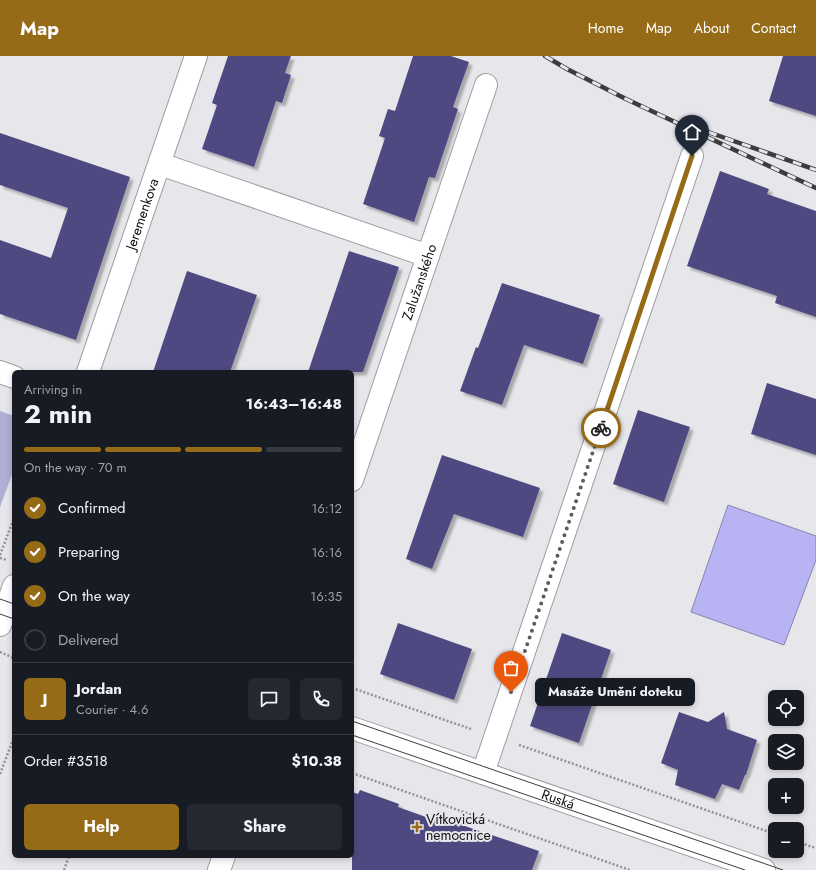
<!DOCTYPE html>
<meta charset="utf-8">
<style>
:root{--surface:#171b24;--page:#242831;--text:#f1f3f6;--muted:#9ea1a6;--line:#363941;--accent:#966b18}
body{margin:0;font-family:Jost,sans-serif;background:var(--page);color:var(--text);height:100vh;display:flex;flex-direction:column;font-size:15px;white-space:nowrap}
*{box-sizing:border-box;margin:0}
p{font-size:13px;color:var(--muted)}
.icon{flex:none;width:22px;height:22px;fill:none;stroke:currentColor;stroke-width:2;stroke-linecap:round;stroke-linejoin:round}
.map{position:relative;flex:1;overflow:hidden}
.sheet{position:absolute;left:12px;top:314px;width:342px;height:488px;display:flex;flex-direction:column;background:var(--surface);border-radius:6px;box-shadow:0 2px 6px #0003}
.sheet>*{flex:none}
.tools{position:absolute;left:768px;top:634px;display:grid;gap:8px}
.tools a{display:grid;place-items:center;width:36px;height:36px;border-radius:6px;background:var(--surface);box-shadow:0 2px 6px #0003;font-size:20px}
.pin{position:absolute;display:grid;place-items:center;width:34px;height:34px;color:#fff;margin:-41px -17px;border-radius:50% 50% 50% 0;rotate:-45deg;box-shadow:0 0 4px #0007}
.pin .icon{rotate:45deg}
.courier{position:absolute;display:grid;place-items:center;width:40px;height:40px;margin:-20px;border:3px solid #966b18;border-radius:50%;background:#fff;color:#222;box-shadow:0 1px 5px #0007}
.bubble{position:absolute;height:28px;border-radius:6px;background:var(--surface);box-shadow:0 2px 6px #0003;font-size:13px;font-weight:700;line-height:28px;text-align:center}
.headline em{font-style:normal;font-weight:700}
.headline div{display:flex;flex-direction:column-reverse}
.headline{display:flex;align-items:center;justify-content:space-between;height:68px;padding:0 12px}
h1{font-size:26px;font-weight:700;line-height:30px}
.bar{display:grid;grid-template-columns:repeat(4,1fr);gap:6px 4px;align-content:center;height:48px;padding:0 12px}
.bar i{height:5px;border-radius:3px;background:var(--line)}
.bar .selected{background:var(--accent)}
.bar p{grid-column:span 4}
.line{display:flex;align-items:center;gap:10px;padding:0 12px;border-top:1px solid var(--line)}
.line div{flex:1}
.round{display:grid;place-items:center;flex:none;width:42px;height:42px;border-radius:6px;background:var(--page)}
ol{padding:0 12px;list-style:none}
li{display:flex;align-items:center;gap:12px;height:44px}
li p{margin-inline-start:auto}
li .icon{padding:4px;border-radius:50%;background:var(--accent);color:#fff;stroke-width:4}
li:last-child{color:var(--muted)}
li i{width:22px;height:22px;border:2px solid var(--line);border-radius:50%}
.action{display:flex;gap:8px;margin-top:auto;padding:8px 12px}
.action a{flex:1;height:46px;border-radius:6px;background:var(--accent);color:#fff;font-size:16px;font-weight:700;line-height:46px;text-align:center}
.action a+a{background:var(--page);color:var(--text)}
header{display:flex;align-items:center;gap:24px;box-sizing:border-box;height:56px;padding:0 20px;background:var(--accent);color:#fff}
header strong{font-size:19px}
nav{display:flex;gap:22px;margin-inline-start:auto;font-size:14px}
.map>svg:first-child{display:block}
.green{fill:#b1aed6}
.water{fill:#b8b3f3;stroke:#8683b0}
.building{fill:#504981;filter:url(#shadow)}
.lines{fill:none;stroke-linecap:round;stroke-linejoin:round}
.minor-casing{stroke:#9d9da2;stroke-width:24}
.path{stroke:#939396;stroke-width:2.5;stroke-dasharray:2 2;stroke-linecap:butt}
.minor{stroke:#fff;stroke-width:22}
.tram{stroke:#3c3c3e;stroke-width:1}
.rail-casing{stroke:#3c3c3e;stroke-width:4.5}
.rail{stroke:#e6e6eb;stroke-width:3;stroke-dasharray:9;stroke-linecap:butt}
.done{stroke:#5c5c5f;stroke-width:4;stroke-dasharray:0 7.2}
.route{stroke:#966b18;stroke-width:5}
.poi-dot{fill:#966b18;stroke:#e6e6eb;stroke-width:1.5}
.labels{text-anchor:middle;stroke-width:4;stroke-linejoin:round;paint-order:stroke}
.street-label{font-size:14px;fill:#121213;stroke:#e6e6eb}
.poi-label{font-size:14px;fill:#121213;stroke:#e6e6eb;text-anchor:start}
</style>
<header>
<strong>Map</strong>
<nav><a>Home</a><a>Map</a><a>About</a><a>Contact</a></nav>
</header>
<div class="map">
<svg width="816" height="814" viewBox="0 0 816 814">
<defs>
<filter id="shadow"><feDropShadow dx="3.5" dy="3.5" stdDeviation="1" flood-color="#0004"/></filter>
</defs>
<rect width="100%" height="100%" fill="#e6e6eb"/>
<polygon class="green" points="0,355 14,360 14,413 0,451"/>
<polygon class="water" points="728,449 816,480 816,504 784,589 691,556"/>
<g class="building">
<polygon points="228,0 291,0 285,17 291,19 282,47 276,45 254,111 202,93 217,49 212,47"/>
<polygon points="413,0 451,0 469,6 453,51 458,53 435,122 429,121 414,166 363,148 385,82 379,80 388,53 395,55"/>
<polygon points="783,0 816,0 816,60 769,45"/>
<polygon points="0,77 130,121 76,284 0,258 0,184 51,202 68,152 0,129"/>
<polygon points="720,115 769,133 767,138 816,155 816,261 775,247 777,240 687,210"/>
<polygon points="349,195 399,211 363,316 308,316"/>
<polygon points="187,215 257,239 230,316 153,316"/>
<polygon points="502,227 600,259 583,308 524,289 502,349 460,335 476,291 478,292"/>
<polygon points="767,327 816,343 816,399 751,378"/>
<polygon points="638,354 690,371 664,446 613,428"/>
<polygon points="442,399 540,432 523,481 454,458 432,513 406,503"/>
<polygon points="398,567 472,593 454,644 380,618"/>
<polygon points="562,577 611,594 579,687 530,670"/>
<polygon points="679,656 708,666 724,656 727,673 757,684 746,719 745,719 739,734 722,728 715,743 675,729 678,714 661,707"/>
<polygon points="360,734 399,748 398,751 440,766 441,762 539,795 532,814 352,814 352,736 358,738"/>
</g>
<g class="lines">
<defs>
<g id="minor">
<polyline points="160,108 428,200"/>
<polyline points="0,316 14,321"/>
<path id="s1" d="M88,316L196,0"/>
<path id="s2" d="M352,424L486,29"/>
<polyline points="0,569 14,530"/>
<path id="s3" d="M352,672L764,814"/>
<polyline points="483,717 692,100"/>
<polyline points="219,814 224,800"/>
</g>
</defs>
<use href="#minor" class="minor-casing"/>
<g class="path">
<polyline points="0,499 14,462"/>
<polyline points="0,502 7,504"/>
<polyline points="0,596 14,602"/>
<polyline points="352,632 471,673"/>
<polyline points="519,689 775,778"/>
<polyline points="352,717 630,814"/>
<polyline points="0,718 14,681"/>
<polyline points="797,786 816,792"/>
<polyline points="64,814 69,800"/>
</g>
<use href="#minor" class="minor"/>
<g class="tram">
<polyline points="0,543 14,548"/>
<polyline points="0,558 14,563"/>
<polyline points="352,665 783,814"/>
<polyline points="352,679 745,814"/>
</g>
<defs>
<g id="rail">
<polyline points="545,0 567,13 626,43 816,132"/>
<polyline points="708,76 816,114"/>
</g>
</defs>
<use href="#rail" class="rail-casing"/>
<use href="#rail" class="rail"/>
</g>
<g class="lines">
<polyline class="done" points="511,636 601,372"/>
<polyline class="route" points="601,372 692,100"/>
</g>
<path class="poi-dot" d="M415 765h4v4h4v4h-4v4h-4v-4h-4v-4h4z"/>
<g class="labels">
<g class="street-label">
<text dy="5" stroke="none"><textPath href="#s1" startOffset="167">Jeremenkova</textPath></text>
<text dy="5" stroke="none"><textPath href="#s2" startOffset="209">Zalužanského</textPath></text>
<text dy="5" stroke="none"><textPath href="#s3" startOffset="218">Ruská</textPath></text>
</g>
<g class="poi-label">
<text x="426" y="768">Vítkovická<tspan x="426" dy="16">nemocnice</tspan></text>
</g>
</g>
</svg>
<div class="tools">
<a><svg class="icon" aria-label="locate" viewBox="0 0 24 24"><circle cx="12" cy="12" r="6"/><path d="M12 2v4M12 18v4M2 12h4M18 12h4"/></svg></a>
<a><svg class="icon" aria-label="layers" viewBox="0 0 24 24"><path d="M12 4l9 5-9 5-9-5zM3 14l9 5 9-5"/></svg></a>
<a>+</a>
<a>−</a>
</div>
<div class="pin" style="left:511px;top:636px;background:#ea580c"><svg class="icon" aria-label="bag" viewBox="0 0 24 24"><path d="M5 8h14l-1 12H6zM9 8a3 3 0 0 1 6 0"/></svg></div>
<div class="pin" style="left:692px;top:100px;background:#1f2937"><svg class="icon" aria-label="home" viewBox="0 0 24 24"><path d="M3 11l9-7 9 7M6 9v11h12V9"/></svg></div>
<div class="courier" style="left:601px;top:372px"><svg class="icon" aria-label="bike" viewBox="0 0 24 24"><circle cx="6" cy="16" r="4"/><circle cx="18" cy="16" r="4"/><path d="M6 16l4-8h5l3 8M10 8l3 8H6M13 5h3"/></svg></div>
<div class="bubble" style="left:535px;top:622px;width:160px">Masáže Umění doteku</div>
<section class="sheet">
<div class="headline"><div><h1>2 min</h1><p>Arriving in</p></div><em>16:43–16:48</em></div>
<div class="bar"><i class="selected"></i><i class="selected"></i><i class="selected"></i><i></i><p>On the way · 70 m</p></div>
<ol>
<li><svg class="icon" aria-label="check" viewBox="0 0 24 24"><path d="M5 12l5 5 9-10"/></svg>Confirmed<p>16:12</p></li>
<li><svg class="icon" aria-label="check" viewBox="0 0 24 24"><path d="M5 12l5 5 9-10"/></svg>Preparing<p>16:16</p></li>
<li><svg class="icon" aria-label="check" viewBox="0 0 24 24"><path d="M5 12l5 5 9-10"/></svg>On the way<p>16:35</p></li>
<li><i></i>Delivered</li>
</ol>
<div class="line" style="height:72px"><b class="round" style="background:var(--accent);color:#fff">J</b><div><b>Jordan</b><p>Courier · 4.6</p></div><a class="round"><svg class="icon" aria-label="chat" viewBox="0 0 24 24"><path d="M4 5h16v11H9l-5 4z"/></svg></a><a class="round"><svg class="icon" aria-label="phone" viewBox="0 0 24 24"><path d="M5 4h4l2 5-3 2q2 4 5 5l2-3 5 2v4C11 20 4 13 5 4z"/></svg></a></div>
<div class="line" style="height:52px"><div>Order #3518</div><b>$10.38</b></div>
<div class="action"><a>Help</a><a>Share</a></div>
</section>
</div>
